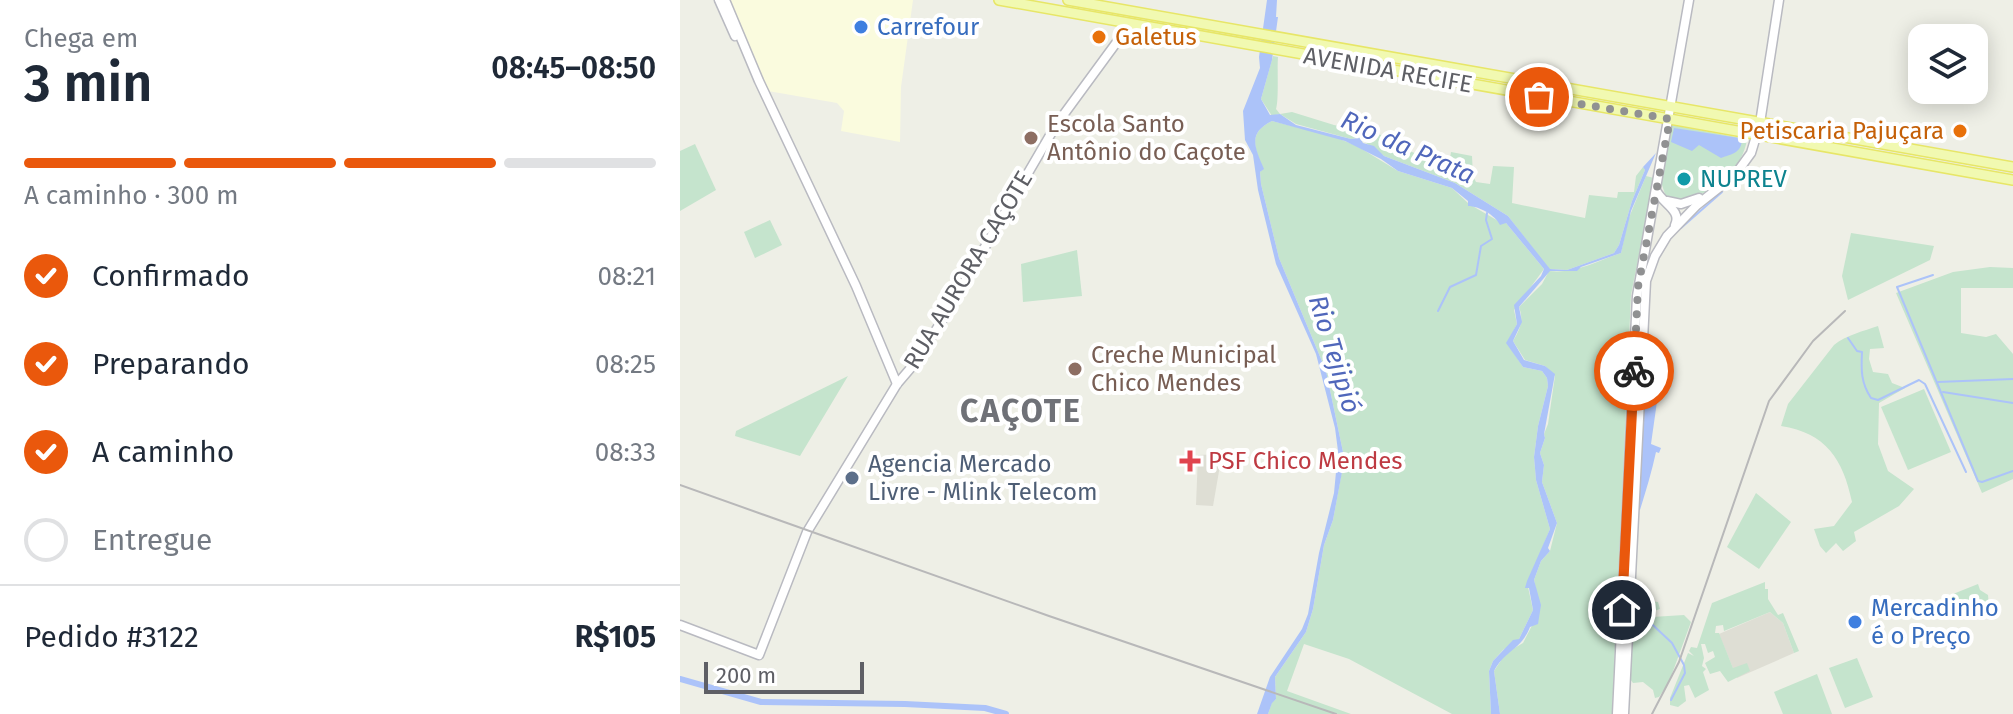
<!DOCTYPE html>
<html lang="pt">
<meta charset="utf-8">
<style>
:root{--surface:#fff;--page:#f6f6f7;--text:#1f2937;--muted:#747a83;--line:#e0e1e3;--accent:#ea580c}
body{margin:0;font-family:"Fira Sans",sans-serif;background:var(--page);color:var(--text);height:100vh;display:flex;flex-direction:column;font-size:30px;white-space:nowrap}
*{box-sizing:border-box;margin:0}
p{font-size:26px;color:var(--muted)}
.icon{flex:none;width:44px;height:44px;fill:none;stroke:currentColor;stroke-width:2;stroke-linecap:round;stroke-linejoin:round}
.map{position:relative;flex:1;overflow:hidden}
.details{display:flex;flex-direction:column;background:var(--surface);width:680px}
.details>*{flex:none}
.tools{position:absolute;left:1228px;top:24px;display:grid;gap:16px}
.tools a{display:grid;place-items:center;width:80px;height:80px;border-radius:16px;background:var(--surface);box-shadow:0 4px 20px #0003;font-size:40px}
.scale{position:absolute;left:24px;bottom:20px;width:160px;box-sizing:border-box;padding-left:8px;border:4px solid #5e5f65;border-top:0;font-size:22px;line-height:28px;white-space:nowrap;color:#5e5f65;-webkit-text-stroke:6px #fff;paint-order:stroke}
.pin{position:absolute;display:grid;place-items:center;width:68px;height:68px;color:#fff;margin:-34px;border:4px solid #fff;border-radius:50%;box-shadow:0 2px 8px #0007}
.courier{position:absolute;display:grid;place-items:center;width:80px;height:80px;margin:-40px;border:6px solid #ea580c;border-radius:50%;background:#fff;color:#222;box-shadow:0 2px 10px #0007}
.headline em{font-style:normal;font-weight:600}
.headline div{display:flex;flex-direction:column-reverse}
.headline{display:flex;align-items:center;justify-content:space-between;height:136px;padding:0 24px}
h1{font-size:52px;font-weight:600;line-height:60px}
.bar{display:grid;grid-template-columns:repeat(4,1fr);gap:12px 8px;align-content:center;height:96px;padding:0 24px}
.bar i{height:10px;border-radius:6px;background:var(--line)}
.bar .on{background:var(--accent)}
.bar p{grid-column:span 4}
.line{display:flex;align-items:center;gap:20px;padding:0 24px;border-top:2px solid var(--line)}
.line div{flex:1}
ol{padding:0 24px;list-style:none}
li{display:flex;align-items:center;gap:24px;height:88px}
li p{margin-inline-start:auto}
li .icon{padding:8px;border-radius:50%;background:var(--accent);color:#fff;stroke-width:4}
li:last-child{color:var(--muted)}
li i{width:44px;height:44px;border:4px solid var(--line);border-radius:50%}
main{display:flex;flex:1;min-height:0}
.map>svg:first-child{display:block}
.commercial{fill:#fafbde}
.education{fill:#deded4}
.green{fill:#c5e4cd}
.water{fill:#acc3f9}
.lines{fill:none;stroke-linecap:round;stroke-linejoin:round}
.stream{stroke:#acc3f9;stroke-width:2}
.canal{stroke:#acc3f9;stroke-width:6}
.secondary-casing{stroke:#b9bac1;stroke-width:11}
.primary-casing{stroke:#e7e667;stroke-width:12}
.secondary{stroke:#fff;stroke-width:8}
.primary{stroke:#f1f9b1;stroke-width:9}
.tram{stroke:#b8b8b9;stroke-width:2}
.done{stroke:#909192;stroke-width:8;stroke-dasharray:0 14.4}
.route{stroke:#ea580c;stroke-width:10}
.shop-dot{fill:#3f7fe0;stroke:#fff;stroke-width:3}
.food-dot{fill:#e8710a;stroke:#fff;stroke-width:3}
.education-dot{fill:#8d6e63;stroke:#fff;stroke-width:3}
.culture-dot{fill:#0f9aa8;stroke:#fff;stroke-width:3}
.health-dot{fill:#e0444e;stroke:#fff;stroke-width:3}
.service-dot{fill:#5c6f8a;stroke:#fff;stroke-width:3}
.labels{text-anchor:middle;stroke-width:8;stroke-linejoin:round;paint-order:stroke}
.shop-label{font-size:24px;fill:#366cbe;stroke:#fff;text-anchor:start}
.food-label{font-size:24px;fill:#c56008;stroke:#fff;text-anchor:start}
.street-label{font-size:24px;fill:#5e5f65;stroke:#fff}
.education-label{font-size:24px;fill:#785e54;stroke:#fff;text-anchor:start}
.culture-label{font-size:24px;fill:#0d838f;stroke:#fff;text-anchor:start}
.health-label{font-size:24px;fill:#be3a42;stroke:#fff;text-anchor:start}
.service-label{font-size:24px;fill:#4e5e75;stroke:#fff;text-anchor:start}
.water-label{font-size:26px;font-style:italic;fill:#5067bb;stroke:#fff}
.district-label{font-size:32px;font-weight:bold;letter-spacing:2px;fill:#6f7177;stroke:#fff}
</style>
<main>
<section class="details">
<div class="headline"><div><h1>3 min</h1><p>Chega em</p></div><em>08:45–08:50</em></div>
<div class="bar"><i class="on"></i><i class="on"></i><i class="on"></i><i></i><p>A caminho · 300 m</p></div>
<ol>
<li><svg class="icon" aria-label="check" viewBox="0 0 24 24"><path d="M5 12l5 5 9-10"/></svg>Confirmado<p>08:21</p></li>
<li><svg class="icon" aria-label="check" viewBox="0 0 24 24"><path d="M5 12l5 5 9-10"/></svg>Preparando<p>08:25</p></li>
<li><svg class="icon" aria-label="check" viewBox="0 0 24 24"><path d="M5 12l5 5 9-10"/></svg>A caminho<p>08:33</p></li>
<li><i></i>Entregue</li>
</ol>
<div class="line" style="height:104px"><div>Pedido #3122</div><b>R$105</b></div>
</section>
<div class="map">
<svg width="1333" height="714" viewBox="0 0 1333 714">
<rect width="100%" height="100%" fill="#eeefe6"/>
<polygon class="commercial" points="49,0 233,0 221,87 220,142 161,131 164,111 157,103 88,91"/>
<g class="education">
<polygon points="542,454 533,506 516,505 518,455"/>
<polygon points="1090,612 1103,623 1114,653 1057,678 1039,634"/>
</g>
<g class="green">
<path d="M593,56L598,57C597,70 599,99 596,109L600,114L612,112L654,125L716,138L721,148L743,156L770,158L771,152L792,156L793,176L796,182L810,184L813,166L834,167L832,203L905,218L909,195L937,198L938,192H954L956,176L963,167L965,170L952,201L939,245L934,253L887,270L869,269L828,216L775,183L704,156L679,138L671,139L616,124L600,114L592,116L581,99Z"/>
<path d="M592,121L652,136L677,146L718,171L772,188L789,204L820,222L826,223L864,269L834,310L837,324L827,343L843,367L862,371L867,378L868,386L858,426L854,457L856,480L870,529L849,580L848,587L853,610L839,639L823,650L813,661L809,671L811,714H772L669,659L624,644L607,691L671,714H588L592,702L596,699L595,677L626,632L633,609L644,545L653,520L662,471L663,452L646,371L599,258L581,184L580,172L583,169C574,146 568,133 592,121Z"/>
<path d="M992,125L1067,139C1063,170 1033,189 1007,202L986,197L981,182Z"/>
<polygon points="15,144 36,190 0,211 0,151"/>
<path d="M966,176L974,178L951,295L932,714H820L814,671L826,653L843,643L860,610L854,580L861,561L870,551L877,523L862,482L864,465L860,453L865,438L864,434L868,424L875,376L865,366L845,360L833,341C840,329 844,320 839,307L862,284L869,271C895,274 917,261 941,253L948,220Z"/>
<polygon points="90,220 102,245 75,258 64,232"/>
<polygon points="1171,233 1254,246 1250,260 1168,300 1162,276"/>
<polygon points="397,250 402,296 343,302 341,264"/>
<polygon points="1310,267 1333,268 1333,288 1281,288 1281,333 1306,337 1316,334 1333,354 1333,479 1302,493 1216,293 1273,272"/>
<path d="M1198,326L1204,348L1190,349L1189,359L1193,372L1208,374L1212,383L1225,388L1199,403L1198,444L1208,471L1234,489L1219,506L1174,532L1176,541L1163,551L1156,543L1146,553L1140,546L1134,529L1154,526L1172,502C1163,459 1146,433 1101,426L1108,404L1154,345C1166,335 1184,331 1198,326Z"/>
<polygon points="168,376 120,456 55,436 56,431"/>
<polygon points="1244,389 1271,452 1228,470 1201,407"/>
<polygon points="1076,493 1111,522 1079,569 1047,547"/>
<polygon points="1085,582 1085,589 1088,589 1088,599 1098,615 1103,613 1119,651 1114,653 1103,623 1090,612 1044,631 1043,625 1036,626 1035,633 1039,633 1053,668 1067,663 1070,671 1048,682 1040,671 1030,674 1025,663 1035,657 1033,651 1028,653 1025,644 1021,644 1024,658 1022,666 1026,669 1023,672 1029,690 1015,698 1009,685 1004,686 1006,701 998,707 990,705 990,698 1008,653 1014,656 1009,651 1011,647 1017,648 1032,603"/>
<polygon points="1298,584 1300,590 1308,595 1309,605 1299,608 1289,606 1282,619 1271,601 1273,594"/>
<polygon points="953,592 960,592 961,600 978,602 980,609 971,612 972,617 1004,615 1011,622 989,682 979,697 975,698 973,690 963,682 953,683 948,676"/>
<polygon points="1177,658 1193,697 1165,708 1149,668"/>
<polygon points="1137,674 1152,714 1103,714 1094,692"/>
</g>
<g class="water">
<path d="M587,0H597L596,17H598L592,60L581,99L590,115L600,114L616,125L671,139L680,138L683,143L694,146L704,156L775,183L828,216L870,269L887,270L934,253L939,245L952,201L965,170L963,167L976,153L951,211L941,253L901,267L897,271H870L839,307L842,322L833,341L844,360L865,366L875,374L864,434L865,438L860,453L864,465L862,482L877,523L868,548L870,551L861,561L854,580L861,605L858,624L850,627C841,650 825,650 814,671L820,714H811L809,671L813,661L833,640L839,639L853,610L849,588H845L847,581L870,529L856,480L854,457L858,426L868,386L867,378L862,371L843,367L826,343L837,324L834,305L861,276L864,269L826,223L820,225C815,215 799,206 788,206V201L772,188L718,171L701,159L665,141L592,121C568,133 574,146 584,169L580,172L581,184L599,258L646,371L663,452V467L653,520L644,545L633,609L626,632L595,677L596,699L592,703L588,714H577L590,677L622,629L628,614L639,553L654,493L658,451L655,428L636,354L596,264L578,190L573,155L565,140L563,111L580,68L579,57Z"/>
<path d="M994,128L1059,138L1062,140C1061,153 1052,154 1041,158L1019,145L1012,151L991,142Z"/>
<path d="M966,352H984L971,444L981,448L979,453L976,452C972,471 966,490 960,510L956,509Z"/>
</g>
<g class="lines">
<g class="stream">
<polyline points="1001,228 1042,192"/>
<polyline points="1253,275 1217,287 1298,481 1302,482 1333,471"/>
<polyline points="758,311 770,287 796,275 801,246 812,239 806,220 807,213"/>
<path d="M1168,338L1177,351L1182,352C1181,370 1181,383 1191,398L1198,400L1239,380L1245,384L1286,472"/>
<polyline points="1258,382 1333,379"/>
<polyline points="1263,392 1333,403"/>
<polyline points="954,594 959,612 992,643 1004,665 1005,673 991,700"/>
</g>
<polyline class="canal" points="0,679 81,702 225,704 305,708 326,714"/>
<defs>
<g id="secondary">
<polyline points="39,0 55,36"/>
<polyline points="45,0 79,81 176,286 217,384"/>
<path d="M977,192C984,204 1002,211 995,225"/>
<polyline points="987,201 1001,204 1019,198"/>
<polyline points="0,625 79,655 127,532 217,384 235,363 263,319 376,125 450,24"/>
<polyline points="937,714 957,296 1009,0"/>
<polyline points="944,714 966,281 975,256 987,236 1017,205 1055,175 1071,153 1080,123 1099,0"/>
</g>
<g id="primary">
<polyline points="319,0 1333,180"/>
<polyline points="388,0 1333,167"/>
</g>
</defs>
<use href="#secondary" class="secondary-casing"/>
<use href="#primary" class="primary-casing"/>
<use href="#secondary" class="secondary"/>
<use href="#primary" class="primary"/>
<g class="tram">
<polyline points="0,485 369,616 656,714"/>
<polyline points="972,714 999,662 1089,401 1133,341 1165,311"/>
</g>
</g>
<g class="lines">
<polyline class="done" points="859,97 990,119 958,287 954,371"/>
<polyline class="route" points="942,610 954,371"/>
</g>
<g class="shop-dot">
<circle cx="181" cy="27" r="8"/>
<circle cx="1175" cy="622" r="8"/>
</g>
<g class="food-dot">
<circle cx="419" cy="37" r="8"/>
<circle cx="1280" cy="131" r="8"/>
</g>
<g class="education-dot">
<circle cx="351" cy="138" r="8"/>
<circle cx="395" cy="369" r="8"/>
</g>
<circle class="culture-dot" cx="1004" cy="179" r="8"/>
<path class="health-dot" d="M506 449h8v8h8v8h-8v8h-8v-8h-8v-8h8z"/>
<circle class="service-dot" cx="172" cy="478" r="8"/>
<g class="labels">
<g class="shop-label">
<text x="197" y="35">Carrefour</text>
<text x="1191" y="616">Mercadinho<tspan x="1191" dy="28">é o Preço</tspan></text>
</g>
<g class="food-label">
<text x="435" y="45">Galetus</text>
<text x="1264" y="139" text-anchor="end">Petiscaria Pajuçara</text>
</g>
<g class="street-label">
<text transform="translate(708 70) rotate(10)" y="8">AVENIDA RECIFE</text>
<text transform="translate(288 270) rotate(-59)" y="8">RUA AURORA CAÇOTE</text>
</g>
<g class="education-label">
<text x="367" y="132">Escola Santo<tspan x="367" dy="28">Antônio do Caçote</tspan></text>
<text x="411" y="363">Creche Municipal<tspan x="411" dy="28">Chico Mendes</tspan></text>
</g>
<g class="culture-label">
<text x="1020" y="187">NUPREV</text>
</g>
<g class="health-label">
<text x="528" y="469">PSF Chico Mendes</text>
</g>
<g class="service-label">
<text x="188" y="472">Agencia Mercado<tspan x="188" dy="28">Livre - Mlink Telecom</tspan></text>
</g>
<g class="water-label">
<text transform="translate(728 147) rotate(24)" y="9">Rio da Prata</text>
<text transform="translate(655 354) rotate(73)" y="9">Rio Tejipió</text>
</g>
<g class="district-label">
<text x="341" y="422">CAÇOTE</text>
</g>
</g>
</svg>
<div class="tools">
<a><svg class="icon" aria-label="layers" viewBox="0 0 24 24"><path d="M12 4l9 5-9 5-9-5zM3 14l9 5 9-5"/></svg></a>
</div>
<div class="scale">200 m</div>
<div class="pin" style="left:859px;top:97px;background:#ea580c"><svg class="icon" aria-label="bag" viewBox="0 0 24 24"><path d="M5 8h14l-1 12H6zM9 8a3 3 0 0 1 6 0"/></svg></div>
<div class="pin" style="left:942px;top:610px;background:#1f2937"><svg class="icon" aria-label="home" viewBox="0 0 24 24"><path d="M3 11l9-7 9 7M6 9v11h12V9"/></svg></div>
<div class="courier" style="left:954px;top:371px"><svg class="icon" aria-label="bike" viewBox="0 0 24 24"><circle cx="6" cy="16" r="4"/><circle cx="18" cy="16" r="4"/><path d="M6 16l4-8h5l3 8M10 8l3 8H6M13 5h3"/></svg></div>
</div>
</main>
